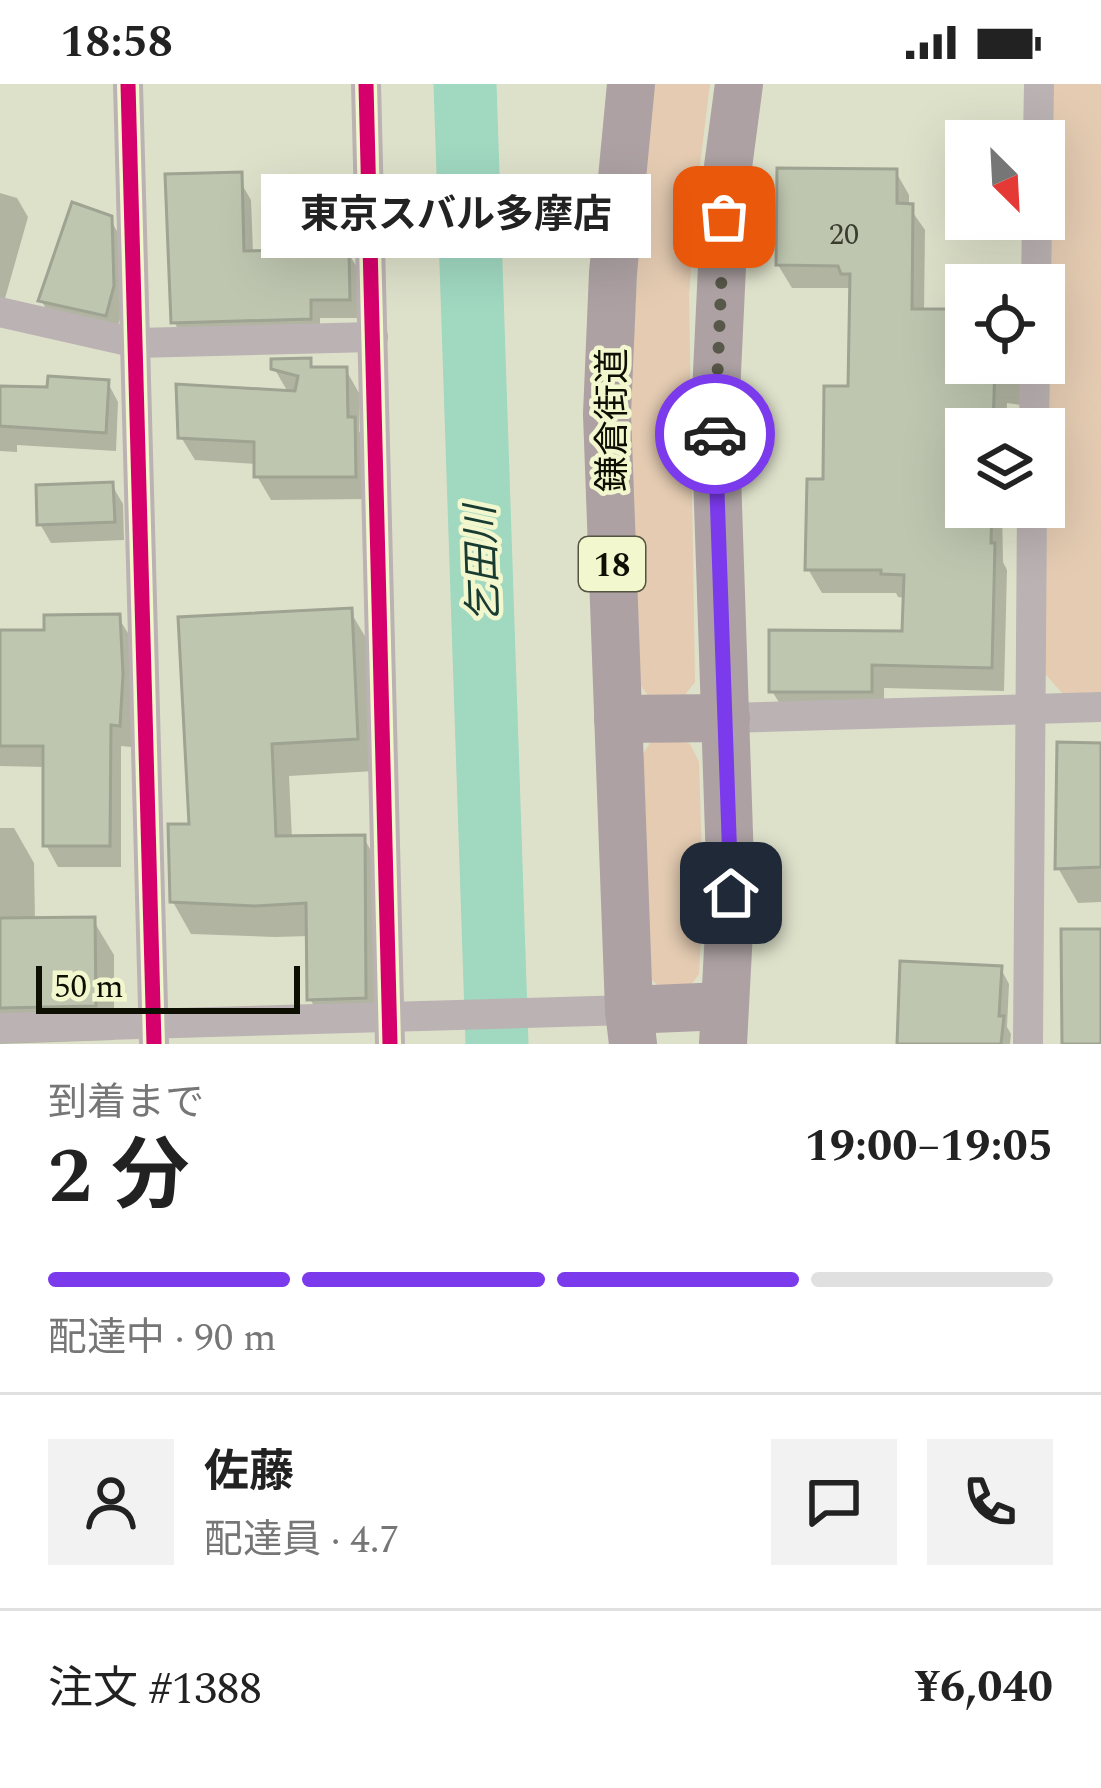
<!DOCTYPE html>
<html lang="ja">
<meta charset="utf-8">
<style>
:root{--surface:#fff;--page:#f2f2f2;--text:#222;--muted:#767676;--line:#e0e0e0;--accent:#7c3aed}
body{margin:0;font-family:Spectral,"Noto Sans JP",serif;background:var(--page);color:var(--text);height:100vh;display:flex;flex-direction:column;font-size:45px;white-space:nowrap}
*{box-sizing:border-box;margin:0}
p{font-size:39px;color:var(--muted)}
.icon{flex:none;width:66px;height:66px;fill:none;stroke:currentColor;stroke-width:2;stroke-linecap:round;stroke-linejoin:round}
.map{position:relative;height:960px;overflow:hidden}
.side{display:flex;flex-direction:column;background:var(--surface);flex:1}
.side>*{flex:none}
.needle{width:78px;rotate:156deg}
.controls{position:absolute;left:945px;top:36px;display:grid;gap:24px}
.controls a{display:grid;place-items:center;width:120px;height:120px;border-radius:0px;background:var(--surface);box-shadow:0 12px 48px #0002;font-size:60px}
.scale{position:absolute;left:36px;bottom:30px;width:264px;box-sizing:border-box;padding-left:12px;border:6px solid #0e0f03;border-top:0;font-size:33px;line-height:42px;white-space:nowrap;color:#0e0f03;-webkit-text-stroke:9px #f3f7ce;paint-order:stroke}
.pin{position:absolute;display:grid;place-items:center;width:102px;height:102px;color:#fff;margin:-51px;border-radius:24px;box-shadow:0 6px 18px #0006}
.courier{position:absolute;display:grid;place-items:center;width:120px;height:120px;margin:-60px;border:9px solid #7c3aed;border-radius:50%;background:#fff;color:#222;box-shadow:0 3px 15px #0007}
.bubble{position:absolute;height:84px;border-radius:0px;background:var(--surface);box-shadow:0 12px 48px #0002;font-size:39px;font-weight:700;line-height:84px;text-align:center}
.headline em{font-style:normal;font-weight:700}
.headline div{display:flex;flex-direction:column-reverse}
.headline{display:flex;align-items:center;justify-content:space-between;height:204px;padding:0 48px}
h1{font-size:78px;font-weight:700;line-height:90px}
.bar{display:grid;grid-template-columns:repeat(4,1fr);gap:18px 12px;align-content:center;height:144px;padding:0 48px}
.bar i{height:15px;border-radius:9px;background:var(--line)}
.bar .on{background:var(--accent)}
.bar p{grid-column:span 4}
.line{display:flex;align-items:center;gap:30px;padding:0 48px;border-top:3px solid var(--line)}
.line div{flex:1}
.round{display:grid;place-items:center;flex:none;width:126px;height:126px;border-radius:0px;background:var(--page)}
.status{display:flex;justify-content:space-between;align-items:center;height:84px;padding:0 60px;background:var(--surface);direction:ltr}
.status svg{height:33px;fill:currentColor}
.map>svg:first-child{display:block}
.green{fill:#e4cbb2}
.shadow{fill:#0003}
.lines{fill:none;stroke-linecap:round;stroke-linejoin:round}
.river{stroke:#a0d8c0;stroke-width:63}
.building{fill:#bec6b0;stroke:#9ea392;stroke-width:3}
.street{stroke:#bbb2b3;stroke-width:30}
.primary{stroke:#ada1a3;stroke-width:48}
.cycleway-casing{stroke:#f3f7ce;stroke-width:22}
.cycleway{stroke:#d6006c;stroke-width:15}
.done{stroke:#575849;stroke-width:12;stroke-dasharray:0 21.6}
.route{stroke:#7c3aed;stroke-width:15}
.labels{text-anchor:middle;stroke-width:9;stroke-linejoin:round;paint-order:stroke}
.number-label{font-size:30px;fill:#3a3d2e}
.shield{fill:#f3f7ce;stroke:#535540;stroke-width:3}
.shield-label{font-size:33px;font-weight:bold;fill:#0e0f03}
.street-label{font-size:36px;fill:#0e0f03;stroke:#f3f7ce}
.water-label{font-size:39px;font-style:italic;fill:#183c31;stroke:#f3f7ce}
</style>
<div class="status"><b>18:58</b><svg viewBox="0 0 49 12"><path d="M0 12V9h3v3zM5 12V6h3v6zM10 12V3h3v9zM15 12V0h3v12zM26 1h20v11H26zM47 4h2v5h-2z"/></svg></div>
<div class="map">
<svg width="1101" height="960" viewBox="0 0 1101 960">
<rect width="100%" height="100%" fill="#dee1ca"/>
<g class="green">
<polygon points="651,0 710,0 698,97 689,211 695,598 684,612 649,613 639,599 630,322 645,34"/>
<polygon points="1050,0 1101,0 1101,608 1063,610 1045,590"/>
<polygon points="668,649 690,660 699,678 703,808 699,890 688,905 666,909 652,896 639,677 651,657"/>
</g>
<g class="shadow">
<polygon points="896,88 909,111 909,123 925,146 924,227 966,226 966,279 1025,279 1021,321 1007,319 1006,345 966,345 966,423 1002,423 1003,478 1007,486 1004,607 884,604 884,631 786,630 772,607 905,550 906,514 898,513 896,509 822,509 808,485 826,398 851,305 853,204 792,204 778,181"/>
<polygon points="240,97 251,116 253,169 348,168 359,187 359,234 320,234 320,253 185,257 174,238"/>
<polygon points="0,109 17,114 28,133 4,218 0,217"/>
<polygon points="110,135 121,154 123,223 116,249 52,235 41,216"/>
<polygon points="309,277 315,286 346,286 359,309 359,347 367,360 368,415 271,416 257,392 257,380 195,376 181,353 289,310 274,284"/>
<polygon points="108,299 118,318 116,367 17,361 17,368 0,367 0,305 50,306"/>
<polygon points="112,401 123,420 124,456 51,459 40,440"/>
<polygon points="350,527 369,559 375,687 289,692 292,755 364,754 382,787 383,946 329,947 310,915 310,852 275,853 191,850 173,818 192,744"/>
<polygon points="118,533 131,554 133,614 131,663 121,662 121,783 58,783 46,761 46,683 0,682 0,549 47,549"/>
<polygon points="1101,662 1101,818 1078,819 1058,784"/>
<polygon points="0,744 14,744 34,779 35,837 93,836 114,871 114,956 0,960"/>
<polygon points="1001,885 1009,900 1007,943 1011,950 1010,960 900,960"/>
</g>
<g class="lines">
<polyline class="river" points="465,0 497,960"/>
</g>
<g class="building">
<polygon points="777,84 897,85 897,119 913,120 912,225 966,225 966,279 995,279 993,345 966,345 966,423 992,423 991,459 995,459 992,584 872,581 872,608 769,608 769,546 902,547 904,491 881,490 881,486 805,486 807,395 823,395 824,302 848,302 850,190 841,190 838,182 776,181"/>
<polygon points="242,88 244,167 349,165 350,216 311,216 311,235 171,239 165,90"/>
<polygon points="72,118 112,132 114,202 106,232 38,217"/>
<polygon points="311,274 311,283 347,283 348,333 355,333 356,393 254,393 254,358 178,354 176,300 295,307 298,292 271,285 271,275"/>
<polygon points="48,292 109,296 106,349 0,342 0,302 47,303"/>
<polygon points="113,398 115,438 37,441 36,401"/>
<polygon points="352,524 358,655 272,660 276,752 365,751 366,914 307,916 306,819 255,822 170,818 168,740 189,740 178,533"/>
<polygon points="120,530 123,590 120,642 111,641 110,762 43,762 43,662 0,662 0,546 44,546 44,531"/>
<polygon points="1057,658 1101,659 1101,783 1055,785"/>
<polygon points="95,833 96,922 0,924 0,834"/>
<polygon points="1061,845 1101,845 1101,960 1062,960"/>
<polygon points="900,877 1002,882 999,932 1004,932 1001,960 897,960"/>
</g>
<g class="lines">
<g class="street">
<polyline points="128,0 154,960"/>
<polyline points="366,0 390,960"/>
<polyline points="1038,57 1039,0"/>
<polyline points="1036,201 1037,135"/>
<polyline points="0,228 136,259 373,253"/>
<polyline points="1034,345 1035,279"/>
<polyline points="726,634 1101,623"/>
<polyline points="0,944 629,926"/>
<polyline points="1028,960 1032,423"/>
</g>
<g class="primary">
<polyline points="631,0 613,189 607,330 629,926 633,960"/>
<polyline points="618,635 726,634"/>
<polyline points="629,926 724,922"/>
<polyline points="723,960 731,809 715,331 726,98 739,0"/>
</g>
<defs>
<g id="cycleway">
<polyline points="128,0 154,960"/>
<polyline points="366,0 390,960"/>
</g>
</defs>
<use href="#cycleway" class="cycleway-casing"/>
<use href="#cycleway" class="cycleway"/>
</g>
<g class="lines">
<polyline class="done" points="715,350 724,133"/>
<polyline class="route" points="715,350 731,809"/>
</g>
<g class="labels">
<g class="number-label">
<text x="844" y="160">20</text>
</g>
<rect class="shield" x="579" y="453" width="66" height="54" rx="9"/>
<g class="shield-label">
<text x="612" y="492">18</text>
</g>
<g class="street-label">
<text transform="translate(611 336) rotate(-90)" y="13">鎌倉街道</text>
</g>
<g class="water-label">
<text transform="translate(481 480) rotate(-92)" y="14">乞田川</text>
</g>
</g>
</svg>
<div class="controls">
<a><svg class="needle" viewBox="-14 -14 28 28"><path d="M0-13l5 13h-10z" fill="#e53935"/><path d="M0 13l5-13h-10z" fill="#767676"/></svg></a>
<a><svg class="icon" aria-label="locate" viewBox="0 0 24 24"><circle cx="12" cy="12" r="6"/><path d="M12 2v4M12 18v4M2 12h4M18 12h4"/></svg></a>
<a><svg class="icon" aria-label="layers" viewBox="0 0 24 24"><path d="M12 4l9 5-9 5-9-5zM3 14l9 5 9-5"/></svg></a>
</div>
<div class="scale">50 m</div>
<div class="pin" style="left:724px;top:133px;background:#ea580c"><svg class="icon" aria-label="bag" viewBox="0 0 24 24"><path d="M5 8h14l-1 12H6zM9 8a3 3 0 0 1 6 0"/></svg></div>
<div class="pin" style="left:731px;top:809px;background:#1f2937"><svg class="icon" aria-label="home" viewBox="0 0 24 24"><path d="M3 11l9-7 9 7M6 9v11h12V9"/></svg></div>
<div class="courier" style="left:715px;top:350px"><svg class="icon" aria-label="car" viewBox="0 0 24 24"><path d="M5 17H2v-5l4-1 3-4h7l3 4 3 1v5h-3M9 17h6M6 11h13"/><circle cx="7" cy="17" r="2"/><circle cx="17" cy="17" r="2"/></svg></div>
<div class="bubble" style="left:261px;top:90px;width:390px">東京スバル多摩店</div>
</div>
<section class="side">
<div class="headline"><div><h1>2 分</h1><p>到着まで</p></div><em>19:00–19:05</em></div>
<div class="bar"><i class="on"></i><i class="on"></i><i class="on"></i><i></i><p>配達中 · 90 m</p></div>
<div class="line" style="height:216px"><a class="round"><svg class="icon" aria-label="person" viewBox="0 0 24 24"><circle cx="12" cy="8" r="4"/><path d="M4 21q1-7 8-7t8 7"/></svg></a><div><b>佐藤</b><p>配達員 · 4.7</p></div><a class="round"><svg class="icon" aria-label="chat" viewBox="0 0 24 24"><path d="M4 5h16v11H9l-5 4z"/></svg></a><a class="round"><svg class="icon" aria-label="phone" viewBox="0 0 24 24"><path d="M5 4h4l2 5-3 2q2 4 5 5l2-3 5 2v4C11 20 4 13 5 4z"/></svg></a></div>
<div class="line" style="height:156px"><div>注文 #1388</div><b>¥6,040</b></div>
</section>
